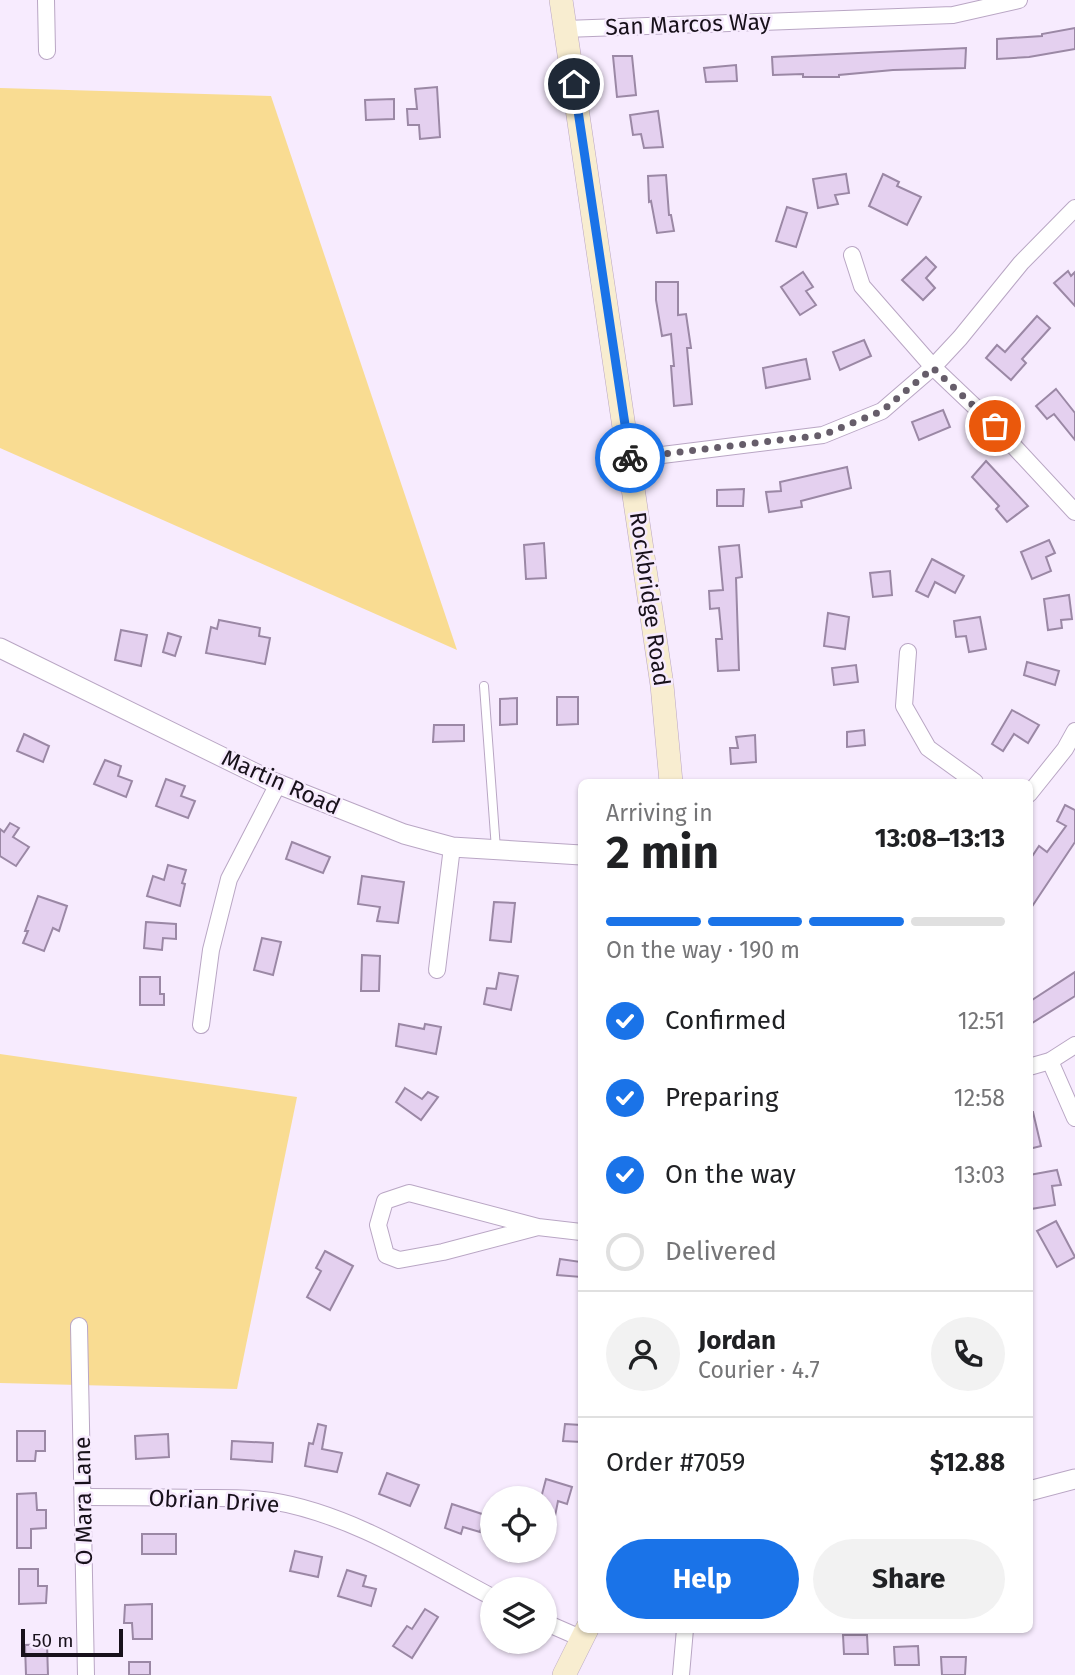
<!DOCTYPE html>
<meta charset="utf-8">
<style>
:root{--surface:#fff;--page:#f2f2f2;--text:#202124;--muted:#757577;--line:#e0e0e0;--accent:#1a73e8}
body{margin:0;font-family:"Fira Sans",sans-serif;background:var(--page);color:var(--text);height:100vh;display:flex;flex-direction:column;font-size:26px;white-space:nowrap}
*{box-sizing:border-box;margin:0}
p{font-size:23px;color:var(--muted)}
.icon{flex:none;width:38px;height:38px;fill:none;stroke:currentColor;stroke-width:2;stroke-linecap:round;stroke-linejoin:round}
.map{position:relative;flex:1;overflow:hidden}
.sheet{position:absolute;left:578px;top:779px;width:455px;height:854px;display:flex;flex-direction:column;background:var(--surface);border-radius:10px;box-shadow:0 2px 5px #0004}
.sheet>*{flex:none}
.controls{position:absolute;left:480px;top:1486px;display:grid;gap:14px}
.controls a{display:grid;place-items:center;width:77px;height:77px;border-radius:50%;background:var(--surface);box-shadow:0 2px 5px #0004;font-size:35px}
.scale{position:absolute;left:21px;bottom:18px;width:102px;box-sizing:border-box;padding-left:7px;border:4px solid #18111b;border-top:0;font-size:19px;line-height:24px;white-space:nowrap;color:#18111b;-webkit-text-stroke:5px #f7ebfe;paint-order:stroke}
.pin{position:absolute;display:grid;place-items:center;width:60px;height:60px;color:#fff;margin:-30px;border:4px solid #fff;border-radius:50%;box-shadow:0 2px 7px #0007}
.courier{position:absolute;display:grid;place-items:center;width:70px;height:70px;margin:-35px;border:5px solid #1a73e8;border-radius:50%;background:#fff;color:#222;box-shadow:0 2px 9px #0007}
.summary em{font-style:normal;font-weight:700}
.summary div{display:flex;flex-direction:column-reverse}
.summary{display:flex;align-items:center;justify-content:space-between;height:119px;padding:0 28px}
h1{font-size:46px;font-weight:700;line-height:52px}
.bar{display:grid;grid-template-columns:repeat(4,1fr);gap:10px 7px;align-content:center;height:84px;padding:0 28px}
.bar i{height:9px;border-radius:5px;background:var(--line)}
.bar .current{background:var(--accent)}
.bar p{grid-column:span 4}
.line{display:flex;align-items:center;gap:18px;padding:0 28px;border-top:2px solid var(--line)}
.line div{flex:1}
.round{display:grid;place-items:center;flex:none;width:74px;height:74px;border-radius:37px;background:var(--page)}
ol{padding:0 28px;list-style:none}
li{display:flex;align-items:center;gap:21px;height:77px}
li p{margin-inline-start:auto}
li .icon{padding:7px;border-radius:50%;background:var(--accent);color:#fff;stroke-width:4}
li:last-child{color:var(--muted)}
li i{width:38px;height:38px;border:4px solid var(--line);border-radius:50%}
.cta{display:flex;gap:14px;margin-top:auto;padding:14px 28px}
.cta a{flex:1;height:80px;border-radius:42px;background:var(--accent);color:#fff;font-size:28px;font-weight:700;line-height:80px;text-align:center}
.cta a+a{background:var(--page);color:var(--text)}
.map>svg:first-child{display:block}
.green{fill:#f9dc92}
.building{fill:#e4d0ef;stroke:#9b88a5;stroke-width:2}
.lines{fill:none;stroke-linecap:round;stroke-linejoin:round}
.service-casing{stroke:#b9a6c4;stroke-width:10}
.minor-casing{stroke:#b9a6c4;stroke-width:18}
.tertiary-casing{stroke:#b9a6c4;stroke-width:21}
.secondary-casing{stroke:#b9a6c4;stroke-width:24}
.service{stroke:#fff;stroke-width:8}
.minor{stroke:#fff;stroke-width:16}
.tertiary{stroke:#fff;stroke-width:19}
.secondary{stroke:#f8edd0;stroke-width:23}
.done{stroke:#665d6a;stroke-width:7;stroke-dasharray:0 12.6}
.route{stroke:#1a73e8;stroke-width:9}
.labels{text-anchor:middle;stroke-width:5;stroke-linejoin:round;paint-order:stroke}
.street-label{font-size:23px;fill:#18111b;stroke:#f7ebfe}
</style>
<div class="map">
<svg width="1075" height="1675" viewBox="0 0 1075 1675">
<rect width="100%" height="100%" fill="#f7ebfe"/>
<g class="green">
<polygon points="0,88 271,96 457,650 0,448"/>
<polygon points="0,1054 297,1097 237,1389 0,1383"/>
</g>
<g class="building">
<polygon points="1075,28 1075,49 1029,57 997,59 997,39 1042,36 1042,34"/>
<polygon points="966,48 965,68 893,70 839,75 839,77 803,77 803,74 773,75 772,57"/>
<polygon points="613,56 632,56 636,95 617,97"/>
<polygon points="736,65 737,81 706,82 704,68"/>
<polygon points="437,87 440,137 420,139 419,125 408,125 407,109 417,109 415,89"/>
<polygon points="394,99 394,119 366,120 365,100"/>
<polygon points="658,111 663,147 644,148 641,134 633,135 630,115"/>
<polygon points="846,174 849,193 835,195 838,204 818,208 813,179"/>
<polygon points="883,174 899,182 897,186 921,197 907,225 869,206"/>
<polygon points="666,175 669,215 671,215 674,231 657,233 651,201 649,202 648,176"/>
<polygon points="787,207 807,213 796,247 776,241"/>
<polygon points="926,257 936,267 926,278 935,288 923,300 902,280"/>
<polygon points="1068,271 1071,276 1075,272 1075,306 1054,283"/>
<polygon points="803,272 813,287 806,291 816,305 800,315 781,287"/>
<polygon points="656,282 678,282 678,315 686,314 691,348 687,348 692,404 674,406 671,366 674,366 671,334 662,336 656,300"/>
<polygon points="1037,316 1050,328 1022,359 1026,363 1011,380 986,358 997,345 1005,352"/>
<polygon points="864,340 871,356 840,370 833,352"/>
<polygon points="806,359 810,379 766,388 763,368"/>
<polygon points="1056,389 1075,413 1075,440 1054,414 1047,419 1036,406"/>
<polygon points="943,410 950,427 919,440 912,422"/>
<polygon points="986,461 1028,506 1007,522 996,509 999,506 972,477"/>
<polygon points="847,467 851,488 801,501 802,507 769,512 766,492 781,491 780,482"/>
<polygon points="744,489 743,506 717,506 717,490"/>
<polygon points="1049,540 1055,553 1046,557 1051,571 1032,579 1021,552"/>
<polygon points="544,543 546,578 526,579 524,545"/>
<polygon points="739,545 742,577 736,578 739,670 718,671 716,639 722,639 719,608 710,609 709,591 723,590 719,547"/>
<polygon points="932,559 964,576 955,593 935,582 928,597 916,591"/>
<polygon points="890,571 892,595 873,597 870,573"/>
<polygon points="1069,595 1072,619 1061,620 1062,628 1048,630 1044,599"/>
<polygon points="828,613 849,617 845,649 824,646"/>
<polygon points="980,617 986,649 969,652 966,636 956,637 954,621"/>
<polygon points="219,620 260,628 259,636 270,638 265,664 206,653 211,627 217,629"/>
<polygon points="121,630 147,635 141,666 115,660"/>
<polygon points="168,633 181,637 175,656 163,652"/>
<polygon points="1027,662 1059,671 1055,685 1024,675"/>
<polygon points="856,665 858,682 834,685 832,668"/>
<polygon points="557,697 578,697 578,724 557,725"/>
<polygon points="517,698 517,724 500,725 500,699"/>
<polygon points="1012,710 1039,725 1028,743 1014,734 1003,751 992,744"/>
<polygon points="434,725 464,725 464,741 433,742"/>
<polygon points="864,730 865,745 847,747 847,732"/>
<polygon points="24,734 49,746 43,762 17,751"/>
<polygon points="755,735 756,762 731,764 730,748 738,748 736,737"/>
<polygon points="105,760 121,766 118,776 132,781 126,797 94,784"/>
<polygon points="166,779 185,786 181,796 195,801 188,818 156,806"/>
<polygon points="1065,805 1075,810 1075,842 1029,911 1029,861 1039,846 1047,852 1066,826 1057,821"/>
<polygon points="10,823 19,828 13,837 29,847 16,866 0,856 0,829 4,832"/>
<polygon points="292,842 330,857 323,873 286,859"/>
<polygon points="168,865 186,870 182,883 185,884 180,906 147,896 153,876 164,880"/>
<polygon points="362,876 404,882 398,923 377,921 380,907 358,904"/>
<polygon points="38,896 67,906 59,931 53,928 44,951 23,943 28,931 25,931"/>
<polygon points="494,902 515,903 511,942 490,940"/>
<polygon points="146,922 176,924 176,939 163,938 162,950 144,948"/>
<polygon points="262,938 281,942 273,975 254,970"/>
<polygon points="362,955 380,956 379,991 361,991"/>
<polygon points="1075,972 1075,996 1029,1025 1029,1002"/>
<polygon points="499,973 518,976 511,1010 484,1004 487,988 496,989"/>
<polygon points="140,977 160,977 160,994 164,994 164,1005 140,1005"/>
<polygon points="399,1024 424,1029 425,1024 441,1027 436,1054 396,1046"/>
<polygon points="405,1088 422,1099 428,1092 438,1097 421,1120 396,1102"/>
<polygon points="1029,1112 1033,1112 1041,1146 1029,1149"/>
<polygon points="1057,1170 1061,1185 1052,1186 1055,1205 1031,1209 1029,1175"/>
<polygon points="1056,1221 1075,1257 1057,1267 1037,1231"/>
<polygon points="325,1251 353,1266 330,1310 307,1297 321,1271 316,1268"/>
<polygon points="560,1259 581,1262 581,1277 557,1275"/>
<polygon points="318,1424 326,1426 322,1449 342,1453 337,1472 305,1466 309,1443 313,1444"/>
<polygon points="565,1424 581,1425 581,1442 563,1441"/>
<polygon points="17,1431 45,1431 45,1451 36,1451 35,1461 17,1461"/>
<polygon points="168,1434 169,1457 136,1459 135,1436"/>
<polygon points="232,1441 273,1443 272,1462 231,1459"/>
<polygon points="387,1473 419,1485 410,1506 379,1494"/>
<polygon points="546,1479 572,1487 567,1504 558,1501 555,1516 544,1514 544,1498 541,1498"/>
<polygon points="36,1493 37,1510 46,1510 46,1528 31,1529 31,1548 17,1548 17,1494"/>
<polygon points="452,1504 485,1515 480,1532 463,1527 461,1534 445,1528"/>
<rect x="142" y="1534" width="34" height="20"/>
<polygon points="295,1551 322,1557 318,1577 290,1571"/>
<polygon points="19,1569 38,1569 38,1586 47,1586 46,1603 19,1604"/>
<polygon points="347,1570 366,1576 363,1586 376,1589 371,1606 338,1596"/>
<polygon points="152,1604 152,1639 133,1639 132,1623 124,1623 125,1605"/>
<polygon points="425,1609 438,1617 412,1658 393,1646 407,1626 412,1629"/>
<polygon points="843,1635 867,1635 868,1654 844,1654"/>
<polygon points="47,1644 48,1675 26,1675 25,1645"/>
<polygon points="918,1646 919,1665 895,1665 894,1647"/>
<polygon points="941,1657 966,1657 965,1675 942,1675"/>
<rect x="129" y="1662" width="21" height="13"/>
</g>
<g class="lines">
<defs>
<polyline id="service" points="484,686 496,849"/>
<g id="minor">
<polyline points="46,0 47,51"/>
<polyline points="565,29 953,15 1019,0"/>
<polyline points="852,255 862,286 933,367 995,426 1075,512"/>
<polyline points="630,459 823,435 882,411 933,367 960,338 1021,263 1075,208"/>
<polyline points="908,652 904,706 928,748 975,782"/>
<polyline points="1029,794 1065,749 1075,731"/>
<polyline points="437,970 452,847"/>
<polyline points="201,1025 211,950 229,879 278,784"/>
<polyline points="1050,1061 1075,1118"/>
<polyline points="1029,1067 1050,1061 1075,1045"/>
<polyline points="538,1227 443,1252 399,1260 386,1255 378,1225 385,1201 409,1193 538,1227 581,1232"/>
<polyline points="79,1326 86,1675"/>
<path d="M84,1497C121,1497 159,1497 196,1498C221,1498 246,1497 271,1501C348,1513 424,1561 492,1597"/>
<polyline points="544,1622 583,1639"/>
<polyline points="681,1675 685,1629"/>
</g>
<g id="tertiary">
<polyline points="0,648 273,782 404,834 452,847 581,855"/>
<polyline points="1029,1491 1075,1479"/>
</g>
<g id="secondary">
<polyline points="561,0 662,685 671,782"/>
<polyline points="564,1675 587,1629"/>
</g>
</defs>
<use href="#service" class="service-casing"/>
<use href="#minor" class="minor-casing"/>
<use href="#tertiary" class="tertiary-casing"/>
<use href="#secondary" class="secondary-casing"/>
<use href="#service" class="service"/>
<use href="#minor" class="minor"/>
<use href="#tertiary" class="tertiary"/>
<use href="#secondary" class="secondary"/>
</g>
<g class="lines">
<polyline class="done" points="630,458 823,435 882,411 933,368 995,426"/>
<polyline class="route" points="574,84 630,458"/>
</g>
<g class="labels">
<g class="street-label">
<text transform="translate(688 24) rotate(-2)" y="8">San Marcos Way</text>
<text transform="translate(650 599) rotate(82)" y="8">Rockbridge Road</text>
<text transform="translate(281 782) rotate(24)" y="8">Martin Road</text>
<text transform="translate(83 1501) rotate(-91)" y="8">O Mara Lane</text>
<text transform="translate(214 1501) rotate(3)" y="8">Obrian Drive</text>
</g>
</g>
</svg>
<div class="controls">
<a><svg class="icon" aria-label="locate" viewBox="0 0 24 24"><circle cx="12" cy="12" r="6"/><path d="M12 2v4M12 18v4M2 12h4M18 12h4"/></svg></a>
<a><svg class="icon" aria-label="layers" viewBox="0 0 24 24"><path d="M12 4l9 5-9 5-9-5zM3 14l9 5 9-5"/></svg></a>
</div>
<div class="scale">50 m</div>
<div class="pin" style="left:995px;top:426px;background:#ea580c"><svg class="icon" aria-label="bag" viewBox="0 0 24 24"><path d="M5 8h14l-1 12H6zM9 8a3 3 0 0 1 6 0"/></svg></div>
<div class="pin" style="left:574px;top:84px;background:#1f2937"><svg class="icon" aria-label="home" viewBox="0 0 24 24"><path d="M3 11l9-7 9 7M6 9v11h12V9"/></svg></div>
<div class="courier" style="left:630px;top:458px"><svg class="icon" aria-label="bike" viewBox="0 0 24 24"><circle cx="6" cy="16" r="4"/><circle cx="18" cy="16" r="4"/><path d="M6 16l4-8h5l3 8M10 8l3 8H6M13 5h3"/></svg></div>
<section class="sheet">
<div class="summary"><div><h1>2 min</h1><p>Arriving in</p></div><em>13:08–13:13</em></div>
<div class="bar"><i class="current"></i><i class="current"></i><i class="current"></i><i></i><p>On the way · 190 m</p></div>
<ol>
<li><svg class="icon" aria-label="check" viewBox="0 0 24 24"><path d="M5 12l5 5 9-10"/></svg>Confirmed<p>12:51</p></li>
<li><svg class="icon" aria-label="check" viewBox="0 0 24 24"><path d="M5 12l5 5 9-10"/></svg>Preparing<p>12:58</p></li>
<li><svg class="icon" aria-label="check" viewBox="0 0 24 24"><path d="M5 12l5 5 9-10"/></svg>On the way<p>13:03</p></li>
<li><i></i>Delivered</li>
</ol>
<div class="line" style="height:126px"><a class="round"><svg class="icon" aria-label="person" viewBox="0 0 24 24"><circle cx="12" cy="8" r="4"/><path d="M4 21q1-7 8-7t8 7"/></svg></a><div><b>Jordan</b><p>Courier · 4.7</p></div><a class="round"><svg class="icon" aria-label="phone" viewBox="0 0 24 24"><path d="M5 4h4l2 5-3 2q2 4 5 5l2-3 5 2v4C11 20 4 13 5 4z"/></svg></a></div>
<div class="line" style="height:91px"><div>Order #7059</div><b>$12.88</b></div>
<div class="cta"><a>Help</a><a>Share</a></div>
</section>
</div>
